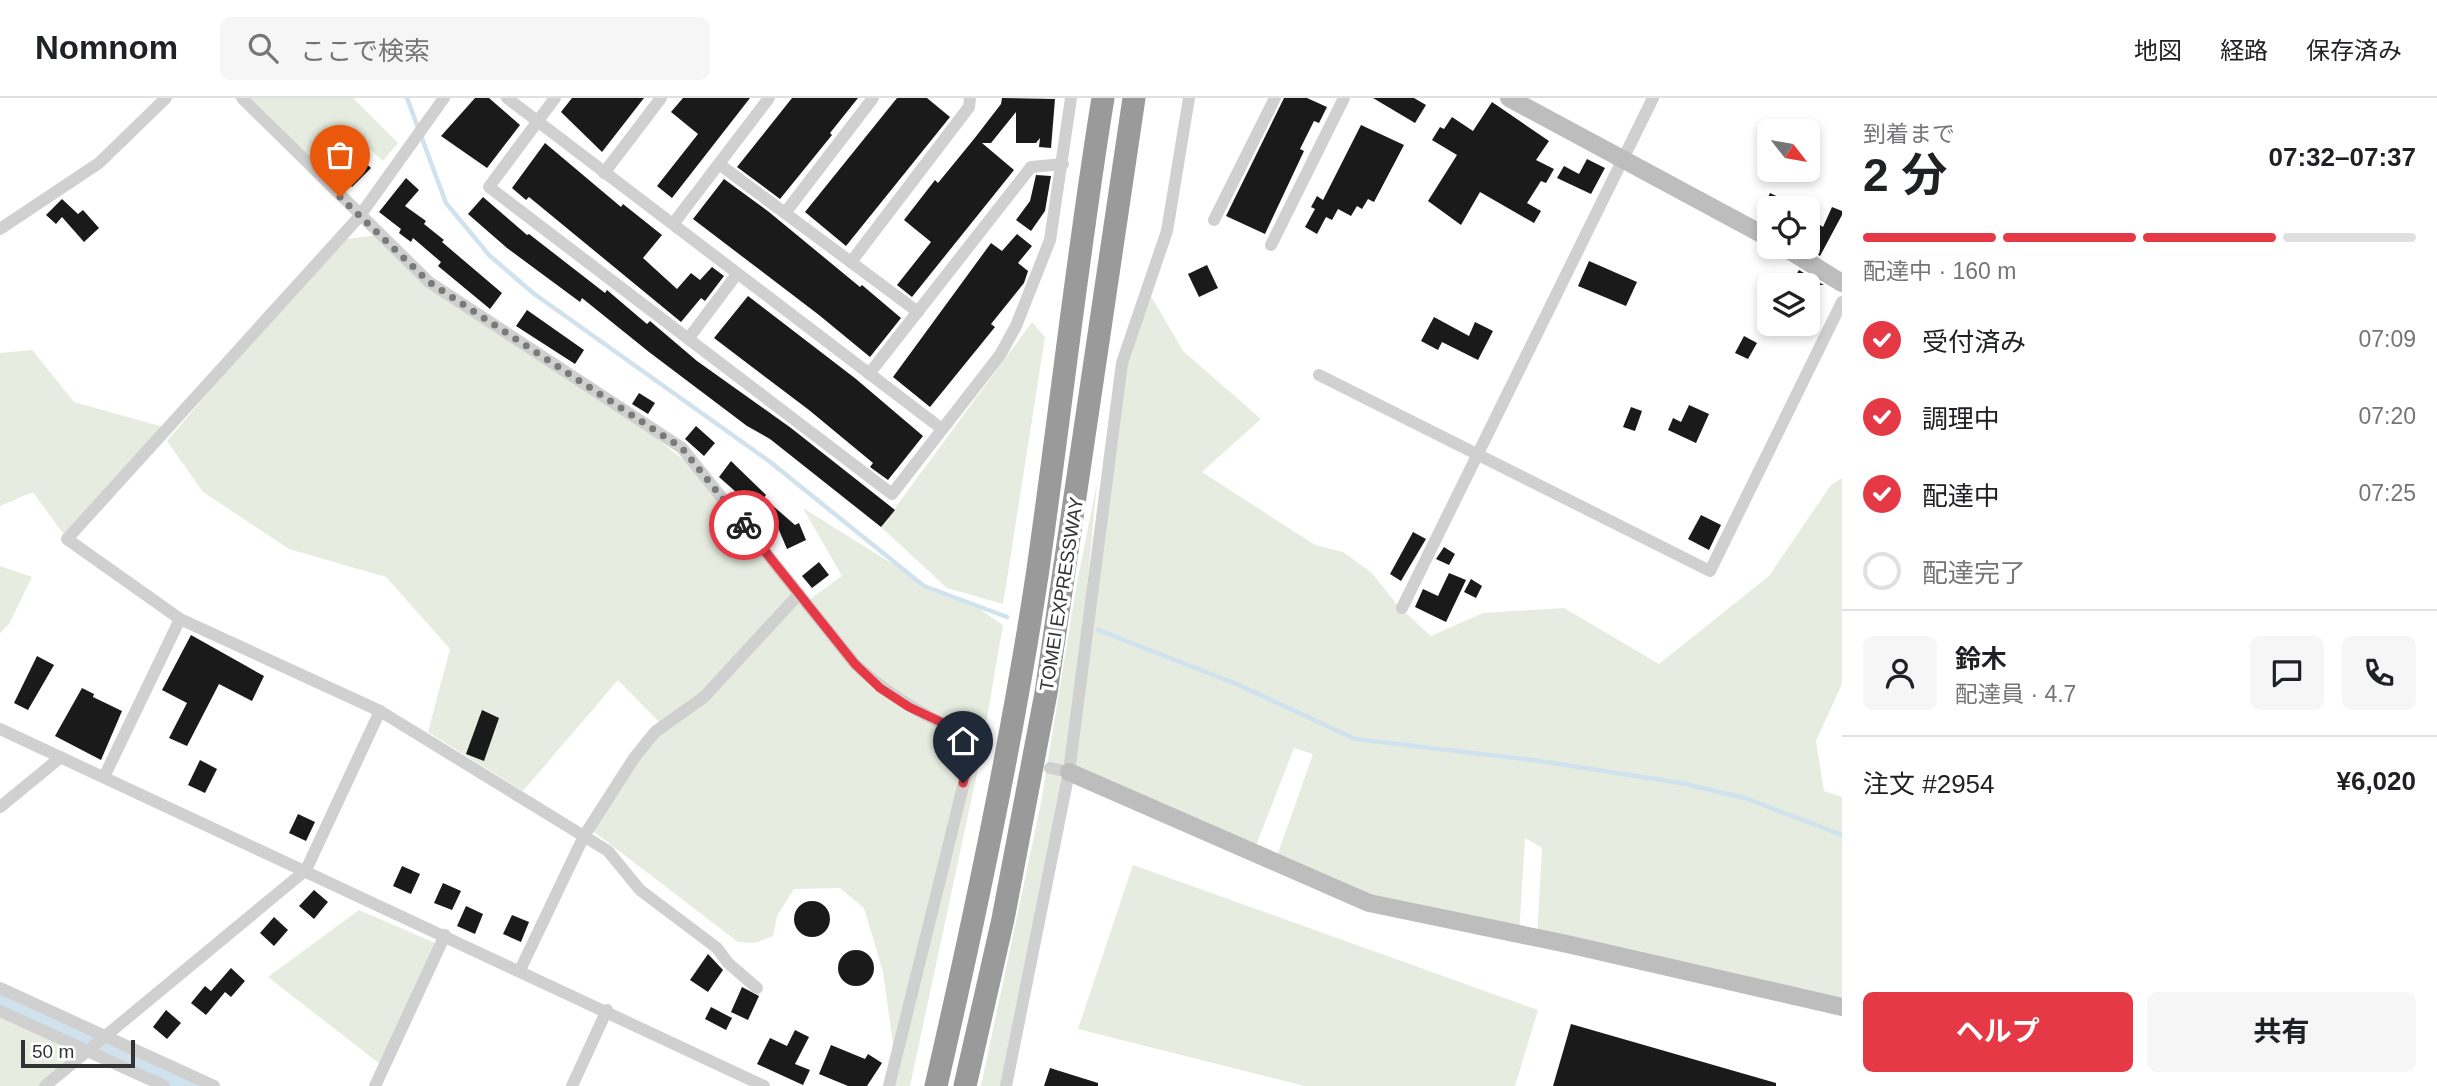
<!DOCTYPE html>
<html lang="ja">
<meta charset="utf-8">
<style>
:root{--surface:#fff;--page:#f6f6f6;--text:#202124;--muted:#757577;--line:#e0e0e0;--accent:#e63946}
body{margin:0;font-family:Arial,"Noto Sans JP",sans-serif;background:var(--page);color:var(--text);height:100vh;display:flex;flex-direction:column;font-size:26px;white-space:nowrap}
*{box-sizing:border-box;margin:0}
p{font-size:23px;color:var(--muted)}
.icon{flex:none;width:38px;height:38px;fill:none;stroke:currentColor;stroke-width:2;stroke-linecap:round;stroke-linejoin:round}
.map{position:relative;flex:1;overflow:hidden}
.side{display:flex;flex-direction:column;background:var(--surface);width:595px}
.side>*{flex:none}
.needle{width:46px;rotate:121deg}
.tools{position:absolute;left:1757px;top:21px;display:grid;gap:14px}
.tools a{display:grid;place-items:center;width:63px;height:63px;border-radius:10px;background:var(--surface);box-shadow:0 4px 10px #0003;font-size:35px}
.scale{position:absolute;left:21px;bottom:18px;width:114px;box-sizing:border-box;padding-left:7px;border:4px solid #333;border-top:0;font-size:19px;line-height:24px;white-space:nowrap;color:#333;-webkit-text-stroke:5px #fff;paint-order:stroke}
.pin{position:absolute;display:grid;place-items:center;width:60px;height:60px;color:#fff;margin:-72px -30px;border-radius:50% 50% 50% 0;rotate:-45deg;box-shadow:0 0 7px #0007}
.pin .icon{rotate:45deg}
.courier{position:absolute;display:grid;place-items:center;width:70px;height:70px;margin:-35px;border:5px solid #e63946;border-radius:50%;background:#fff;color:#222;box-shadow:0 2px 9px #0007}
.summary em{font-style:normal;font-weight:700}
.summary div{display:flex;flex-direction:column-reverse}
.summary{display:flex;align-items:center;justify-content:space-between;height:119px;padding:0 21px}
h1{font-size:46px;font-weight:700;line-height:52px}
.bar{display:grid;grid-template-columns:repeat(4,1fr);gap:10px 7px;align-content:center;height:84px;padding:0 21px}
.bar i{height:9px;border-radius:5px;background:var(--line)}
.bar .current{background:var(--accent)}
.bar p{grid-column:span 4}
.line{display:flex;align-items:center;gap:18px;padding:0 21px;border-top:2px solid var(--line)}
.line div{flex:1}
.round{display:grid;place-items:center;flex:none;width:74px;height:74px;border-radius:10px;background:var(--page)}
ol{padding:0 21px;list-style:none}
li{display:flex;align-items:center;gap:21px;height:77px}
li p{margin-inline-start:auto}
li .icon{padding:7px;border-radius:50%;background:var(--accent);color:#fff;stroke-width:4}
li:last-child{color:var(--muted)}
li i{width:38px;height:38px;border:4px solid var(--line);border-radius:50%}
.button{display:flex;gap:14px;margin-top:auto;padding:14px 21px}
.button a{flex:1;height:80px;border-radius:10px;background:var(--accent);color:#fff;font-size:28px;font-weight:700;line-height:80px;text-align:center}
.button a+a{background:var(--page);color:var(--text)}
header{display:flex;align-items:center;gap:42px;box-sizing:border-box;height:98px;padding:0 35px;background:var(--surface);border-bottom:2px solid var(--line)}
header strong{font-size:33px}
nav{display:flex;gap:38px;margin-inline-start:auto;font-size:24px}
.search{width:490px;height:63px;background:var(--page);display:flex;align-items:center;gap:18px;box-sizing:border-box;padding:0 24px;border-radius:10px;color:var(--muted);font-size:26px}
main{display:flex;flex:1;min-height:0}
.map>svg:first-child{display:block}
.green{fill:#e6ecdf}
.lines{fill:none;stroke-linecap:round;stroke-linejoin:round}
.stream{stroke:#cfe2ee;stroke-width:4.5}
.river{stroke:#cfe2ee;stroke-width:28}
.building{fill:#1a1a1a}
.street{stroke:#d0d0d0;stroke-width:12}
.secondary{stroke:#bdbdbd;stroke-width:18}
.highway{stroke:#9a9a9a;stroke-width:23}
.done{stroke:#7a7a7a;stroke-width:7;stroke-dasharray:0 12.6}
.route{stroke:#e63946;stroke-width:9}
.labels{text-anchor:middle;stroke-width:7;stroke-linejoin:round;paint-order:stroke}
.street-label{font-size:19px;fill:#333;stroke:#fff}
</style>
<header>
<strong>Nomnom</strong>
<div class="search"><svg class="icon" aria-label="search" viewBox="0 0 24 24"><circle cx="10" cy="10" r="6"/><path d="M15 15l6 6"/></svg>ここで検索</div>
<nav><a>地図</a><a>経路</a><a>保存済み</a></nav>
</header>
<main>
<div class="map">
<svg width="1842" height="988" viewBox="0 0 1842 988">
<rect width="100%" height="100%" fill="#fff"/>
<g class="green">
<polygon points="251,0 353,0 398,45 383,63 355,38 324,73"/>
<polygon points="379,137 466,208 609,302 705,379 806,504 842,478 803,410 931,490 972,506 1003,527 979,666 910,988 886,988 893,946 883,874 864,810 840,790 794,791 777,818 773,838 755,845 738,844 589,730 663,628 618,582 523,693 428,634 450,551 386,479 289,451 203,394 167,343 338,142"/>
<polygon points="1151,198 1183,253 1261,321 1202,374 1315,447 1343,454 1372,475 1398,508 1431,538 1483,515 1564,510 1659,566 1769,478 1831,387 1842,380 1842,586 1816,643 1824,693 1842,699 1842,909 1537,840 1542,750 1525,740 1519,836 1369,805 1275,764 1313,656 1294,650 1253,755 1068,673 1004,988 981,988 1041,705 1076,490 1097,385 1074,627 1124,260"/>
<polygon points="1032,224 1045,239 1003,506 947,490 881,429"/>
<polygon points="32,252 74,304 167,330 67,441 33,394 0,408 0,255"/>
<polygon points="0,468 32,479 9,526 0,535"/>
<polygon points="1133,767 1538,912 1515,988 1305,988 1078,931"/>
<polygon points="359,812 435,845 380,966 268,879"/>
<polygon points="0,906 81,950 39,988 0,988"/>
</g>
<g class="lines">
<g class="stream">
<polyline points="407,0 446,105 489,157 533,195 769,363 924,488 1007,519"/>
<polyline points="1098,532 1239,587 1355,641 1533,662 1681,685 1745,700 1842,737"/>
</g>
<polyline class="river" points="0,899 191,988"/>
</g>
<g class="building">
<polygon points="475,0 489,0 520,27 487,70 441,38"/>
<polygon points="572,0 644,0 602,54 561,14"/>
<polygon points="683,0 750,0 672,100 657,88 698,36 671,14"/>
<polygon points="792,0 858,0 830,35 832,37 780,101 737,69"/>
<polygon points="897,0 927,0 950,19 846,148 805,114"/>
<polygon points="1002,0 1055,1 1051,50 1039,49 1040,40 1036,45 1016,45 1016,14 991,45 982,45 1014,72 912,199 897,187 931,144 904,122 935,82 938,85 974,41 1001,6"/>
<polygon points="1284,0 1307,0 1327,9 1319,25 1314,23 1300,51 1304,53 1265,136 1226,118"/>
<polygon points="1373,0 1414,0 1426,7 1415,25"/>
<polygon points="1492,4 1549,43 1536,62 1554,71 1546,85 1541,83 1527,105 1541,113 1534,125 1480,94 1461,127 1428,103 1457,57 1432,42 1440,29 1444,31 1452,19 1473,33"/>
<polygon points="1361,27 1404,47 1374,104 1368,101 1362,111 1357,108 1351,118 1338,111 1332,122 1326,119 1317,136 1305,129 1315,111 1311,109 1317,98 1323,102"/>
<polygon points="545,45 621,109 623,106 662,137 643,160 677,191 691,175 700,182 712,169 724,178 705,203 701,200 681,224 529,99 526,102 512,90"/>
<polygon points="359,59 371,70 352,89 341,77"/>
<polygon points="1587,61 1605,70 1591,96 1557,80 1564,68 1579,76"/>
<polygon points="1036,77 1051,78 1045,113 1031,133 1016,122 1030,103"/>
<polygon points="406,80 419,92 405,108 426,123 424,126 444,142 442,144 502,195 490,211 438,168 441,164 413,140 411,144 399,135 401,131 379,114"/>
<polygon points="724,81 769,114 860,189 862,187 901,220 870,259 819,217 693,121"/>
<polygon points="1770,95 1802,110 1763,110"/>
<polygon points="483,99 527,137 529,136 605,195 607,192 647,226 650,223 697,263 791,330 895,412 881,429 770,341 747,328 649,254 582,200 580,204 507,150 468,116"/>
<polygon points="62,101 78,116 83,112 99,130 84,144 62,119 56,126 46,117"/>
<polygon points="1832,109 1842,113 1842,117 1820,158 1812,153 1814,148 1808,142 1817,125 1823,129"/>
<polygon points="1017,136 1032,148 1018,165 1028,173 1024,185 991,226 995,229 930,309 893,279 991,145 1002,153"/>
<polygon points="1589,163 1637,184 1626,208 1578,188"/>
<polygon points="1207,167 1218,190 1199,199 1188,176"/>
<polygon points="1799,172 1820,185 1824,187 1790,187"/>
<polygon points="748,198 856,281 923,338 888,382 870,369 873,365 809,312 714,240"/>
<polygon points="527,212 584,252 575,266 516,228"/>
<polygon points="1434,219 1469,238 1475,224 1493,233 1478,262 1442,244 1438,252 1421,243"/>
<polygon points="1744,238 1757,245 1748,261 1735,255"/>
<polygon points="639,295 655,305 648,316 632,306"/>
<polygon points="1689,307 1709,316 1696,345 1668,332 1673,320 1681,324"/>
<polygon points="1631,309 1642,313 1635,333 1623,329"/>
<polygon points="696,328 715,345 704,358 685,341"/>
<polygon points="731,363 766,397 764,400 795,427 799,425 806,442 787,451 776,425 769,433 757,423 762,417 719,379"/>
<polygon points="1701,417 1721,427 1709,452 1688,441"/>
<polygon points="1413,434 1426,441 1401,483 1390,476"/>
<polygon points="1444,449 1455,456 1449,467 1436,461"/>
<polygon points="819,464 829,477 812,490 802,478"/>
<polygon points="1449,475 1466,482 1446,524 1415,509 1423,491 1438,498"/>
<polygon points="1471,481 1482,488 1476,500 1464,494"/>
<polygon points="191,537 264,578 252,603 219,586 187,648 169,640 187,605 162,592"/>
<polygon points="37,558 54,567 28,612 14,605"/>
<polygon points="82,590 94,596 93,599 122,613 101,662 55,638"/>
<polygon points="482,612 499,620 484,663 466,656"/>
<polygon points="200,662 217,671 205,695 188,687"/>
<polygon points="298,716 315,724 306,743 289,735"/>
<polygon points="402,768 420,776 411,796 393,788"/>
<polygon points="443,785 461,793 452,812 434,805"/>
<polygon points="314,792 328,804 314,821 299,808"/>
<circle cx="812" cy="821" r="18"/>
<polygon points="466,808 483,816 475,836 457,828"/>
<polygon points="512,817 529,824 521,844 503,836"/>
<polygon points="274,819 288,832 274,848 260,835"/>
<circle cx="856" cy="870" r="18"/>
<polygon points="708,856 723,872 708,894 690,882"/>
<polygon points="231,870 245,883 231,899 225,894 206,917 191,905 205,888 211,893"/>
<polygon points="742,889 759,898 748,922 731,914"/>
<polygon points="711,909 732,920 726,932 705,921"/>
<polygon points="166,912 181,925 167,941 153,929"/>
<polygon points="1571,926 1776,985 1776,988 1553,988"/>
<polygon points="795,932 809,939 795,966 810,972 803,987 757,966 770,940 787,948"/>
<polygon points="831,947 865,961 868,956 882,965 867,988 848,988 819,976"/>
<polygon points="1050,970 1098,985 1098,988 1044,988"/>
</g>
<g class="lines">
<g class="street">
<path d="M242,0L429,184L682,350L855,566C893,602 939,626 987,646"/>
<polyline points="507,0 942,331"/>
<polyline points="555,0 489,89 892,396 1000,257 1016,228 1050,142 1071,0"/>
<polyline points="719,66 918,214"/>
<polyline points="604,75 661,0"/>
<polyline points="785,115 873,0"/>
<polyline points="1214,122 1275,0"/>
<polyline points="673,126 769,0"/>
<polyline points="0,131 99,65 166,0"/>
<polyline points="1271,147 1344,0"/>
<polyline points="851,164 969,9 970,0"/>
<polyline points="688,241 737,176"/>
<polyline points="869,276 1031,69 1063,66"/>
<polyline points="1319,277 1710,473 1842,204"/>
<polyline points="1402,510 1653,0"/>
<polyline points="180,521 380,613 608,753 640,792 717,850 728,865 757,890"/>
<polyline points="0,631 764,988"/>
<polyline points="1050,670 1069,674"/>
<polyline points="104,679 180,521 67,441 359,119 444,0"/>
<polyline points="0,709 61,659"/>
<polyline points="520,872 584,738 634,660 655,634 704,599 799,496"/>
<polyline points="0,890 214,988"/>
<polyline points="0,913 164,988"/>
<polyline points="45,988 306,772 380,613"/>
<polyline points="375,988 445,837"/>
<polyline points="572,988 607,912"/>
<polyline points="889,988 975,640"/>
<polyline points="1006,988 1069,674 1122,265 1167,133 1189,0"/>
</g>
<g class="secondary">
<polyline points="1509,0 1769,140"/>
<polyline points="1784,149 1842,185"/>
<polyline points="1069,674 1369,805 1567,846 1842,909"/>
</g>
<g class="highway">
<path d="M936,988C975,819 1011,649 1037,478C1060,319 1077,159 1103,0"/>
<polyline points="965,988 1003,821 1046,595 1134,0"/>
</g>
</g>
<g class="lines">
<polyline class="done" points="340,99 429,184 682,350 744,427"/>
<polyline class="route" points="744,427 855,566 880,590 909,609 975,640 963,685"/>
</g>
<g class="labels">
<g class="street-label">
<text transform="translate(1061 496) rotate(-81)" y="7">TOMEI EXPRESSWAY</text>
</g>
</g>
</svg>
<div class="tools">
<a><svg class="needle" viewBox="-14 -14 28 28"><path d="M0-13l5 13h-10z" fill="#e53935"/><path d="M0 13l5-13h-10z" fill="#757577"/></svg></a>
<a><svg class="icon" aria-label="locate" viewBox="0 0 24 24"><circle cx="12" cy="12" r="6"/><path d="M12 2v4M12 18v4M2 12h4M18 12h4"/></svg></a>
<a><svg class="icon" aria-label="layers" viewBox="0 0 24 24"><path d="M12 4l9 5-9 5-9-5zM3 14l9 5 9-5"/></svg></a>
</div>
<div class="scale">50 m</div>
<div class="pin" style="left:340px;top:99px;background:#ea580c"><svg class="icon" aria-label="bag" viewBox="0 0 24 24"><path d="M5 8h14l-1 12H6zM9 8a3 3 0 0 1 6 0"/></svg></div>
<div class="pin" style="left:963px;top:685px;background:#1f2937"><svg class="icon" aria-label="home" viewBox="0 0 24 24"><path d="M3 11l9-7 9 7M6 9v11h12V9"/></svg></div>
<div class="courier" style="left:744px;top:427px"><svg class="icon" aria-label="bike" viewBox="0 0 24 24"><circle cx="6" cy="16" r="4"/><circle cx="18" cy="16" r="4"/><path d="M6 16l4-8h5l3 8M10 8l3 8H6M13 5h3"/></svg></div>
</div>
<section class="side">
<div class="summary"><div><h1>2 分</h1><p>到着まで</p></div><em>07:32–07:37</em></div>
<div class="bar"><i class="current"></i><i class="current"></i><i class="current"></i><i></i><p>配達中 · 160 m</p></div>
<ol>
<li><svg class="icon" aria-label="check" viewBox="0 0 24 24"><path d="M5 12l5 5 9-10"/></svg>受付済み<p>07:09</p></li>
<li><svg class="icon" aria-label="check" viewBox="0 0 24 24"><path d="M5 12l5 5 9-10"/></svg>調理中<p>07:20</p></li>
<li><svg class="icon" aria-label="check" viewBox="0 0 24 24"><path d="M5 12l5 5 9-10"/></svg>配達中<p>07:25</p></li>
<li><i></i>配達完了</li>
</ol>
<div class="line" style="height:126px"><a class="round"><svg class="icon" aria-label="person" viewBox="0 0 24 24"><circle cx="12" cy="8" r="4"/><path d="M4 21q1-7 8-7t8 7"/></svg></a><div><b>鈴木</b><p>配達員 · 4.7</p></div><a class="round"><svg class="icon" aria-label="chat" viewBox="0 0 24 24"><path d="M4 5h16v11H9l-5 4z"/></svg></a><a class="round"><svg class="icon" aria-label="phone" viewBox="0 0 24 24"><path d="M5 4h4l2 5-3 2q2 4 5 5l2-3 5 2v4C11 20 4 13 5 4z"/></svg></a></div>
<div class="line" style="height:91px"><div>注文 #2954</div><b>¥6,020</b></div>
<div class="button"><a>ヘルプ</a><a>共有</a></div>
</section>
</main>
